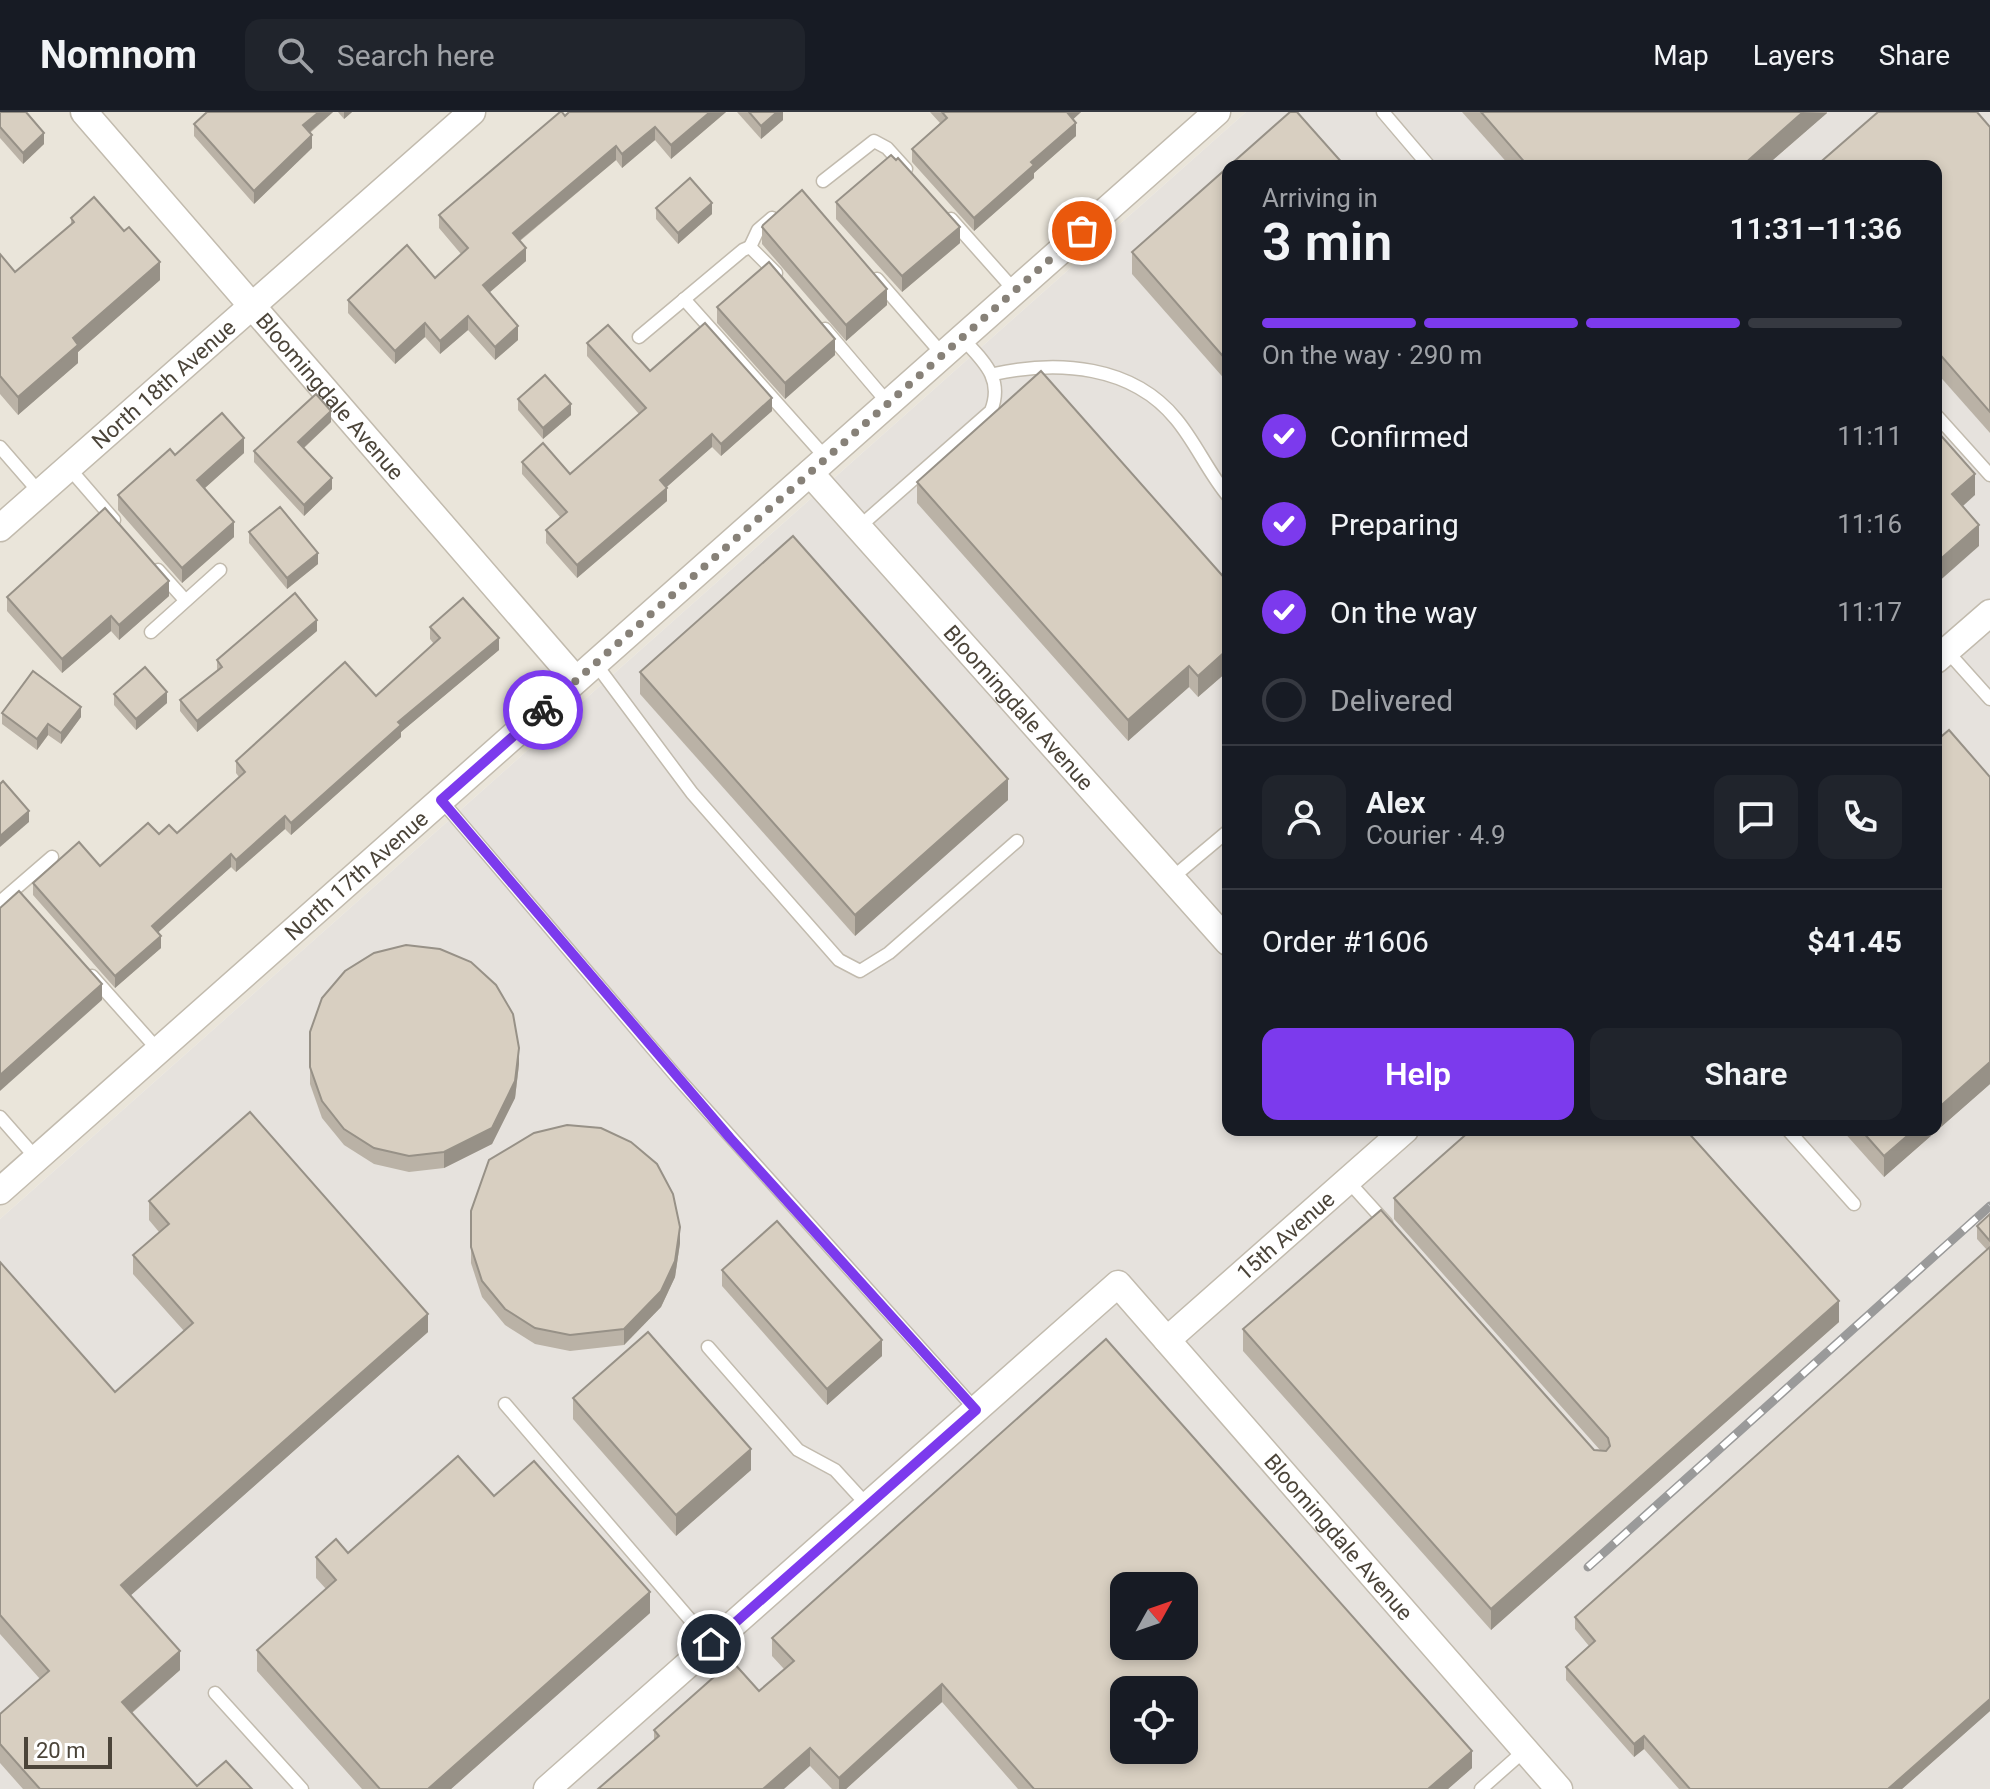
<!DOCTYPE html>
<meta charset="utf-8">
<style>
:root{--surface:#171b24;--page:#20242c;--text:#f1f3f6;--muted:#9ea1a6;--line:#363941;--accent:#7c3aed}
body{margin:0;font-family:Roboto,sans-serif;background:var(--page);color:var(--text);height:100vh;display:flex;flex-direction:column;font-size:30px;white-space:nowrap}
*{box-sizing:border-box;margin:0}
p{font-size:26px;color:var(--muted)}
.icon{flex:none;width:44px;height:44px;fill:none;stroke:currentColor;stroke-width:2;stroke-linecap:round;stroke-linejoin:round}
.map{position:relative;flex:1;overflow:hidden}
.details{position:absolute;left:1222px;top:48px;width:720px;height:976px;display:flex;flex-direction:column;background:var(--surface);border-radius:16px;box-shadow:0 4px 12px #0003}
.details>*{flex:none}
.needle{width:52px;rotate:50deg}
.controls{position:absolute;left:1110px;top:1460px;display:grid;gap:16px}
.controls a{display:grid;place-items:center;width:88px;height:88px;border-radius:16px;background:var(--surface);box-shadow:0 4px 12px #0003;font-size:40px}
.scale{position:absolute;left:24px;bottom:20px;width:88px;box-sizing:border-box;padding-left:8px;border:4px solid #4b4439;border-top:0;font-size:22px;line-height:28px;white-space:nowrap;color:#4b4439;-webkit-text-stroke:6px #fff;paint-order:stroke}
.pin{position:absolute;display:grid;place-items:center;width:68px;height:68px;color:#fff;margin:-34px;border:4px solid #fff;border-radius:50%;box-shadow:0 2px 8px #0007}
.courier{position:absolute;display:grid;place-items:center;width:80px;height:80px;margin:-40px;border:6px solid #7c3aed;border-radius:50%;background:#fff;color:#222;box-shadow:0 2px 10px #0007}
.head em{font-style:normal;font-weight:600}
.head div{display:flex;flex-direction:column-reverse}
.head{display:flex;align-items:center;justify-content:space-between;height:136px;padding:0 40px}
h1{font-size:52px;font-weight:600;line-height:60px}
.bar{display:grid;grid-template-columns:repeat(4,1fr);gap:12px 8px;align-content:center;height:96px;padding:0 40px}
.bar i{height:10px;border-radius:6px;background:var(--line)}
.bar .on{background:var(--accent)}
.bar p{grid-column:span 4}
.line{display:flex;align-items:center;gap:20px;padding:0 40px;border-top:2px solid var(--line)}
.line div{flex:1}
.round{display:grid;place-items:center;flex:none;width:84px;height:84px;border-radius:16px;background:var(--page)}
ol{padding:0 40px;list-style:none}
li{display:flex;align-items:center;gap:24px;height:88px}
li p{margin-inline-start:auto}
li .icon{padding:8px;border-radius:50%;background:var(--accent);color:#fff;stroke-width:4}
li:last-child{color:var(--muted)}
li i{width:44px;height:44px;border:4px solid var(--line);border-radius:50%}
.button{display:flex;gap:16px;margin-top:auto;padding:16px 40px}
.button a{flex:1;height:92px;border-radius:16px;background:var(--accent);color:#fff;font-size:32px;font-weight:600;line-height:92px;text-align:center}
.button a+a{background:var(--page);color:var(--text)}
header{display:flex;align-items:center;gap:48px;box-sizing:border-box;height:112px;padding:0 40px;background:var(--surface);border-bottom:2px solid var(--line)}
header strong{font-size:38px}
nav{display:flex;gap:44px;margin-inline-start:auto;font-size:28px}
.search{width:560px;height:72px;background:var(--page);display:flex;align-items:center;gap:20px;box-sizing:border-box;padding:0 28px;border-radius:16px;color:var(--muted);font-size:30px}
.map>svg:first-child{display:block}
.residential{fill:#eae5da}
.industrial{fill:#e6e2dd;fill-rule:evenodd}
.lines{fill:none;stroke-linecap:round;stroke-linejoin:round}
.service-casing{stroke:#c2bbae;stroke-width:15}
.minor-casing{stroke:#c2bbae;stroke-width:29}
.service{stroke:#fff;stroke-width:12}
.minor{stroke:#fff;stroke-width:26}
.rail-casing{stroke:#9a9a9a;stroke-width:9}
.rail{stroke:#fff;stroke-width:6;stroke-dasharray:18;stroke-linecap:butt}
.wall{fill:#bab2a6}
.shaded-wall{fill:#979187}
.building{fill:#d8cfc1;stroke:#979187;stroke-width:2;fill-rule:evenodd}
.done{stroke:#878178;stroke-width:8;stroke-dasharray:0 14.4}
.route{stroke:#7c3aed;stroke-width:10}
.labels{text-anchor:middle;stroke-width:6;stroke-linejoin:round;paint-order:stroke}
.street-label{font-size:22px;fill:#4b4439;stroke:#fff}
</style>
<header>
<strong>Nomnom</strong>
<div class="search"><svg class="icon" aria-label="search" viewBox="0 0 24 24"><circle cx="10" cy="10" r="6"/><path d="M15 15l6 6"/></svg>Search here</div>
<nav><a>Map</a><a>Layers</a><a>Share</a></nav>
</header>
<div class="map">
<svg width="1990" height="1677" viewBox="0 0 1990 1677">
<rect width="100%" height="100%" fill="#f6f3ec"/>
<polygon class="residential" points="0,0 1246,0 0,1107"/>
<path class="industrial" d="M1246,0H1990V1677H0V1107ZM1228,54H1936V1018H1228ZM1124,1474H1184V1534H1124ZM1124,1578H1184V1638H1124Z"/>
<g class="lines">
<defs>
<g id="service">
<polyline points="1383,0 1429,54"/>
<polyline points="823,69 874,29 887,36 906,57"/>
<polyline points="951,107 1015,179"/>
<polyline points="750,135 758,118 772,106"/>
<polyline points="877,167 943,243"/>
<polyline points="684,187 826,346"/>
<polyline points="825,217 888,291"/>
<polyline points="639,225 743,138 750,135 776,161"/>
<path d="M994,262C1058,248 1132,253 1176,307C1196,331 1208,360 1228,384"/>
<polyline points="1936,303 1990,363"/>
<polyline points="0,335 40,381"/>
<polyline points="69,356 114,408"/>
<path d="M859,415L991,299C1004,266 983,249 962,226"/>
<polyline points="158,458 185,488"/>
<polyline points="151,520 220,458"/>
<polyline points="1947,539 1990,587"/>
<polyline points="595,551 692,681 839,848 860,859 889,841 1017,729"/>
<polyline points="441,688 676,964 976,1298"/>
<polyline points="1172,766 1228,719"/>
<polyline points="0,790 52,745"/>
<polyline points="92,864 159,939"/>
<polyline points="0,1005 37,1047"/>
<polyline points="1788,1018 1854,1092"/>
<polyline points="1348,1069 1386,1111"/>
<polyline points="708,1235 798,1338 835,1358 868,1394"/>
<polyline points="505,1292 711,1532"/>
<polyline points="215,1581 302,1677"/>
<polyline points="1481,1677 1525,1638"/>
</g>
<g id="minor">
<path id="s1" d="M84,0L576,568"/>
<path id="s2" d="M810,361L1228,830"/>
<path id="s3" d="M0,416L472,0"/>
<polyline points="1936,548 1990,501"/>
<path id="s4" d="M0,1079L1217,0"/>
<path id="s5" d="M1167,1228L1405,1018"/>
<path id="s6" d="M547,1677L1118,1172L1559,1677"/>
</g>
</defs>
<use href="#service" class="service-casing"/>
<use href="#minor" class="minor-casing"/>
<use href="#service" class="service"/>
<use href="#minor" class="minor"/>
<defs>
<polyline id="rail" points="1588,1455 1990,1094"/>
</defs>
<use href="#rail" class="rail-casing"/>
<use href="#rail" class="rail"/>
</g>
<g class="wall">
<polygon points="0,0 44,32 23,52 0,26"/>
<polygon points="207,0 333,0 310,21 312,36 254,92 194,24 194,12"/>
<polygon points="338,0 352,0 344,7"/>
<polygon points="569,0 726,0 671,47 655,28 622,56 616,48 520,129 526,149 489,181 518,228 495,248 468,218 440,242 425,225 395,252 348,201 348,188 435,166 461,142 439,116 439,103"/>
<polygon points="737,0 783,0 783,8 761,27"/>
<polygon points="930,0 1081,0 1073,7 1076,24 1034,61 1034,66 974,119 912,50 912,37 940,11"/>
<polygon points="1462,0 1827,0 1827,1 1766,54 1510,54"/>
<polygon points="1990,15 1990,321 1936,260 1936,54"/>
<polygon points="1228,55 1228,271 1132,162 1132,140"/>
<polygon points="836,90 960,131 902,180 836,107"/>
<polygon points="656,96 712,102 678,132 656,107"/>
<polygon points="71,106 160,168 78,240 78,251 18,303 0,282 0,142 15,160 71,112"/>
<polygon points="762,115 887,193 846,229 762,132"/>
<polygon points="717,195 835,243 785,287 717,211"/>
<polygon points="587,231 650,259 772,299 721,344 712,335 666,375 667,389 577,466 546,431 546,418 560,405 522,362 522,350 570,362 639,302 587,244"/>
<polygon points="518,287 571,303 543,327 518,298"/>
<polygon points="331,310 304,336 332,377 304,404 254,350 254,339"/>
<polygon points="244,341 205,376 234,425 182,471 118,398 118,383 175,343"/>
<polygon points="917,370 1228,470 1228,559 1198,585 1189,575 1128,629 917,391"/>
<polygon points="249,420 318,452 287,477 249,431"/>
<polygon points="169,484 119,528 111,519 62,561 7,499 7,485"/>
<polygon points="430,515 499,538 401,620 401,625 291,723 285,717 236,760 231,755 158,820 161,836 115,876 33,783 33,771 100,754 159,722 177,721 239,665 236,661 236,649 376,584 434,532 430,527"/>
<polygon points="317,519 197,620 180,599 180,588 217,559 217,548"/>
<polygon points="640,560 1008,688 855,824 640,582"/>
<polygon points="114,582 167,591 136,618 114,593"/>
<polygon points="2,601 81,605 61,632 48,623 37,638 2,612"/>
<polygon points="1990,665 1990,972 1884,1065 1842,1018 1936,1018"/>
<polygon points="310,920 519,952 515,986 492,1032 444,1056 409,1060 374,1052 344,1033 322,1006 310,972"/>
<polygon points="1394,1086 1839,1210 1491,1518 1243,1239 1243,1217 1594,1338 1600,1338 1394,1107"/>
<polygon points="149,1089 428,1220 131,1483 180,1558 132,1601 197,1674 252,1677 23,1677 0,1651 0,1602 40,1567 0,1522 0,1150 115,1280 184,1219 133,1162 133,1143 159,1120 149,1108"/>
<polygon points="471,1099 680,1131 675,1165 661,1195 624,1233 570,1239 535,1232 505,1213 482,1185 471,1151"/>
<polygon points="1990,1102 1990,1599 1902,1677 1679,1677 1644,1637 1634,1645 1566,1568 1566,1555 1589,1534 1575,1517 1575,1505 1987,1138 1977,1127 1977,1114"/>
<polygon points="722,1158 882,1244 827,1293 722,1174"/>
<polygon points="573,1286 751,1358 676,1424 573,1307"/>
<polygon points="494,1384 650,1501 451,1677 362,1677 257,1559 257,1538 326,1477 316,1466 316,1445 348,1441"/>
<polygon points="772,1526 1472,1656 1448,1677 1018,1677 942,1590 846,1677 832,1677 810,1654 654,1629 654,1618 759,1579 784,1557 772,1544"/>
</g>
<g class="shaded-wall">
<polygon points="319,0 333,0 303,26 303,13"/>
<polygon points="344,0 352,0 344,7"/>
<polygon points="710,0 726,0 671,47 671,33"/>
<polygon points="777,0 783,0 783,8 761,27 761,14"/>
<polygon points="1067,0 1081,0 1067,13"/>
<polygon points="1803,0 1827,1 1766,54 1742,54"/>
<polygon points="1076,11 1076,24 1034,61 1034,66 974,119 974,106 1031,50"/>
<polygon points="655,15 655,28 622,56 622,42"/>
<polygon points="44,21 44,32 23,52 23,41"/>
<polygon points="312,23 312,36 254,92 254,79"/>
<polygon points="616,34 616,48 513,134 513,121"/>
<polygon points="712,91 712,102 678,132 678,121"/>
<polygon points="960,115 960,131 902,180 902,164"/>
<polygon points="526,136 526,149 483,186 483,173"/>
<polygon points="160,150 160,168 78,240 78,251 18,303 18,285 73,226"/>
<polygon points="887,177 887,193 846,229 846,213"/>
<polygon points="468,204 468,218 440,242 440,229"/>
<polygon points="425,211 425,225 395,252 395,239"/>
<polygon points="518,214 518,228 495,248 495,235"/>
<polygon points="835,227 835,243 785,287 785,271"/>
<polygon points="772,286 772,299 721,344 721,332"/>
<polygon points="571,292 571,303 543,327 543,316"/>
<polygon points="331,299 331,310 298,341 298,330"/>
<polygon points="712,322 712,335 660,381 660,368"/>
<polygon points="244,326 244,341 197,383 197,368"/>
<polygon points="1975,362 1975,383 1952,404 1952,382"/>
<polygon points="332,366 332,377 304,404 304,393"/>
<polygon points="667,376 667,389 577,466 577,453"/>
<polygon points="234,410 234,425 182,471 182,456"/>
<polygon points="1979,413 1979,434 1936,472 1936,451"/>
<polygon points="318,441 318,452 287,477 287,466"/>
<polygon points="169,469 169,484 119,528 119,513"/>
<polygon points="111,504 111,519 62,561 62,547"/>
<polygon points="317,508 317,519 197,620 197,609"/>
<polygon points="499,526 499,538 401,620 401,625 291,723 291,711 398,610"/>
<polygon points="1228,537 1228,559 1198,585 1198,564"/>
<polygon points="1189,554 1189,575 1128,629 1128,608"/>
<polygon points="167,580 167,591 136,618 136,607"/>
<polygon points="81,595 81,605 61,632 61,621"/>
<polygon points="48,612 48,623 37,638 37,627"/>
<polygon points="1008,667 1008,688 855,824 855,803"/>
<polygon points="29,699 29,710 0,735 0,724"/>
<polygon points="285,704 285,717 236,760 236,748"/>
<polygon points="231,742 231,755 152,826 152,814"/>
<polygon points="161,824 161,836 115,876 115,864"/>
<polygon points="102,872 102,888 0,979 0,963"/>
<polygon points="519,936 519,952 515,986 492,1032 444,1056 444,1040"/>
<polygon points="1990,950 1990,972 1884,1065 1884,1044 1914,1018 1936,1018 1936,998"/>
<polygon points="680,1115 680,1131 675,1165 661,1195 624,1233 624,1217"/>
<polygon points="1839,1189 1839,1210 1491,1518 1491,1497"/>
<polygon points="428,1202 428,1220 121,1492 121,1473"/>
<polygon points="882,1228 882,1244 827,1293 827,1277"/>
<polygon points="751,1337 751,1358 676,1424 676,1403"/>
<polygon points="650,1480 650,1501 451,1677 428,1677"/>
<polygon points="180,1539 180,1558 122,1609 122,1590"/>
<polygon points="942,1572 942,1590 846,1677 839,1677 839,1666"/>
<polygon points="1990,1587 1990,1599 1902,1677 1888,1677"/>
<polygon points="1644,1624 1644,1637 1634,1645 1634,1632"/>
<polygon points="810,1636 810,1654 784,1677 763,1677"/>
<polygon points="1472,1639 1472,1656 1448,1677 1428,1677"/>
</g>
<g class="building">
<polygon points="0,0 26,0 44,21 23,41 0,15"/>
<polygon points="207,0 319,0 303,13 312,23 254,79 194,12"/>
<polygon points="560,0 562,0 565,4 569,0 710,0 671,33 655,15 622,42 616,34 513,121 526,136 483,173 518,214 495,235 468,204 440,229 425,211 395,239 348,188 407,133 435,166 468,136 439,103"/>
<polygon points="749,0 777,0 761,14"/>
<polygon points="942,0 1067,0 1076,11 1031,50 1034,53 974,106 912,37 947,6"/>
<polygon points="1290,0 1297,0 1345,54 1229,54"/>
<polygon points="1481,0 1803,0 1742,54 1528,54"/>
<polygon points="1878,0 1977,0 1990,15 1990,300 1936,238 1936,54 1816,54"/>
<polygon points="891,43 896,48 898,46 960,115 902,164 836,90"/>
<polygon points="1228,55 1228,250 1132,140"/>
<polygon points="690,66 712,91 678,121 656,96"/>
<polygon points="802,78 887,177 846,213 762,115 763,113"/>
<polygon points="94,85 124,119 129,115 160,150 73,226 78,233 18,285 0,264 0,142 15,160 74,110 71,106"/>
<polygon points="769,150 835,227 785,271 717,195"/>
<polygon points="705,211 772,286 721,332 712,322 660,368 667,376 577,453 546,418 567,400 522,350 543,331 570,362 646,296 587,231 608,213 650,259"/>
<polygon points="1041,259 1228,470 1228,537 1198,564 1189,554 1128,608 917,370"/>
<polygon points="545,263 571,292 543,316 518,287"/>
<polygon points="316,282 331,299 298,330 332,366 304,393 254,339"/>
<polygon points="222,301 244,326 197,368 234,410 182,456 118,383 170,337 175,343"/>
<polygon points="1936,318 1975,362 1952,382 1979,413 1936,451"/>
<polygon points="280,395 318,441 287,466 249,420"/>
<polygon points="105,396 169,469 119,513 111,504 62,547 7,485"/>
<polygon points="793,424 1008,667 855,803 640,560"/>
<polygon points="295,481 317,508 197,609 180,588 222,555 217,548"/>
<polygon points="463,486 499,526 398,610 401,613 291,711 285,704 236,748 231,742 152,814 161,824 115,864 33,771 79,730 100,754 148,711 159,722 169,713 177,721 245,660 236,649 345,550 376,584 440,526 430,515"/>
<polygon points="145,555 167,580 136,607 114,582"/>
<polygon points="33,559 81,595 61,621 48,612 37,627 2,601"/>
<polygon points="1949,618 1990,665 1990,950 1936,998 1936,629"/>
<polygon points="3,669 29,699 0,724 0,672"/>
<polygon points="19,779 102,872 0,963 0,796"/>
<polygon points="406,833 440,837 471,850 496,873 513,902 519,936 515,969 492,1016 444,1040 409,1044 374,1036 344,1017 322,989 310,955 310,920 322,886 345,859 374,841"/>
<polygon points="250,1000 428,1202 121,1473 180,1539 122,1590 197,1674 226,1649 252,1677 40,1677 0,1632 0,1602 49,1559 0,1503 0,1150 115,1280 193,1211 133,1143 169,1112 149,1089"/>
<polygon points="567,1013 601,1016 631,1030 657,1052 673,1082 680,1115 675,1149 661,1179 624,1217 570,1223 535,1216 505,1197 482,1169 471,1135 471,1099 489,1048 534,1021"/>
<polygon points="1471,1018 1686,1018 1839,1189 1491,1497 1243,1217 1381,1098 1594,1338 1606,1339 1610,1334 1608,1326 1394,1086"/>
<polygon points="1861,1018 1914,1018 1884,1044"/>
<polygon points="1990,1102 1990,1129 1977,1114"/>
<polygon points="777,1109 882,1228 827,1277 722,1158"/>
<polygon points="1990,1135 1990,1587 1888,1677 1690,1677 1644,1624 1634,1632 1566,1555 1595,1529 1575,1505"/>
<polygon points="648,1220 751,1337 676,1403 573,1286"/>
<path d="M1106,1227L1472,1639L1428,1677H1034L942,1572L839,1666L810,1636L763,1677H598L659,1624L654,1618L732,1549L759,1579L794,1549L772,1526ZM1124,1474H1184V1534H1124ZM1124,1578H1184V1638H1124Z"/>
<polygon points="458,1344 494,1384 534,1349 650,1480 428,1677 380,1677 257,1538 336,1468 316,1445 336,1427 348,1441"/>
</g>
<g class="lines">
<polyline class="done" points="543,598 1082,119"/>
<polyline class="route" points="543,598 441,688 730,1026 976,1298 711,1532"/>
</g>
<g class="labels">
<g class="street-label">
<text dy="8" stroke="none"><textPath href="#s3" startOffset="218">North 18th Avenue</textPath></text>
<text dy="8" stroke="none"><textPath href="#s1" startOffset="376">Bloomingdale Avenue</textPath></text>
<text dy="8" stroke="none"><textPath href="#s2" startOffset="314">Bloomingdale Avenue</textPath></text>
<text dy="8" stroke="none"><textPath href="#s4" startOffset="476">North 17th Avenue</textPath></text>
<text dy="8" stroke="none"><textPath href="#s5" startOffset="158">15th Avenue</textPath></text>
<text dy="8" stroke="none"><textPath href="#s6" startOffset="1098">Bloomingdale Avenue</textPath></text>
</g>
</g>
</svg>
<div class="controls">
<a><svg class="needle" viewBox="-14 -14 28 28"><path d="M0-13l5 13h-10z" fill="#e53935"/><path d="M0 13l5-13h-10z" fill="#9ea1a6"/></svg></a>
<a><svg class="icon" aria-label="locate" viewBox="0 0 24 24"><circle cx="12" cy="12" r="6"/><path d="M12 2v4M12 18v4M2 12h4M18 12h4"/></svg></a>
</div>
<div class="scale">20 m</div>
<div class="pin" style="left:1082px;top:119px;background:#ea580c"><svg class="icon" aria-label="bag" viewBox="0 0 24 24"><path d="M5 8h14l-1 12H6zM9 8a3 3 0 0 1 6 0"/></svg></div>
<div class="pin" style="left:711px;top:1532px;background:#1f2937"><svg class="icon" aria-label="home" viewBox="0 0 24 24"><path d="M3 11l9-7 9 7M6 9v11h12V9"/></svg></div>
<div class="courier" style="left:543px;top:598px"><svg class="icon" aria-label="bike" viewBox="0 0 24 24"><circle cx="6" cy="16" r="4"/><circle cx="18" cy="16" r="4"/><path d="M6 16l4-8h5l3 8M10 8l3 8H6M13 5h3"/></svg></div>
<section class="details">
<div class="head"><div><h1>3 min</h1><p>Arriving in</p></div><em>11:31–11:36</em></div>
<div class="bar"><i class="on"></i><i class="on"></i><i class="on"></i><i></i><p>On the way · 290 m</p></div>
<ol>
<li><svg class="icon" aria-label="check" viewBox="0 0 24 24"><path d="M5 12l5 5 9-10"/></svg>Confirmed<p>11:11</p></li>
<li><svg class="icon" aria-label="check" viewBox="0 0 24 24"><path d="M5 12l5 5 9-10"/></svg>Preparing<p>11:16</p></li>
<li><svg class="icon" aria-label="check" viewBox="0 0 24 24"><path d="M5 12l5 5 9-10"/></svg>On the way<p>11:17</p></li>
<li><i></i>Delivered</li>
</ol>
<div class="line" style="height:144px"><a class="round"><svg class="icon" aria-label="person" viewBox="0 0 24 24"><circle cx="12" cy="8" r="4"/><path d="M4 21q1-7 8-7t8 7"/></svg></a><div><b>Alex</b><p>Courier · 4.9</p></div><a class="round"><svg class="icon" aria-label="chat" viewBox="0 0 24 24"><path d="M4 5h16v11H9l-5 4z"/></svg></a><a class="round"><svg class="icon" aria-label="phone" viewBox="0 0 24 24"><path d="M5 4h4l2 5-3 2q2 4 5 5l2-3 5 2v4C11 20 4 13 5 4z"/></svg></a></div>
<div class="line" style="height:104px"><div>Order #1606</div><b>$41.45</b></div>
<div class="button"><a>Help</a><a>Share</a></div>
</section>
</div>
